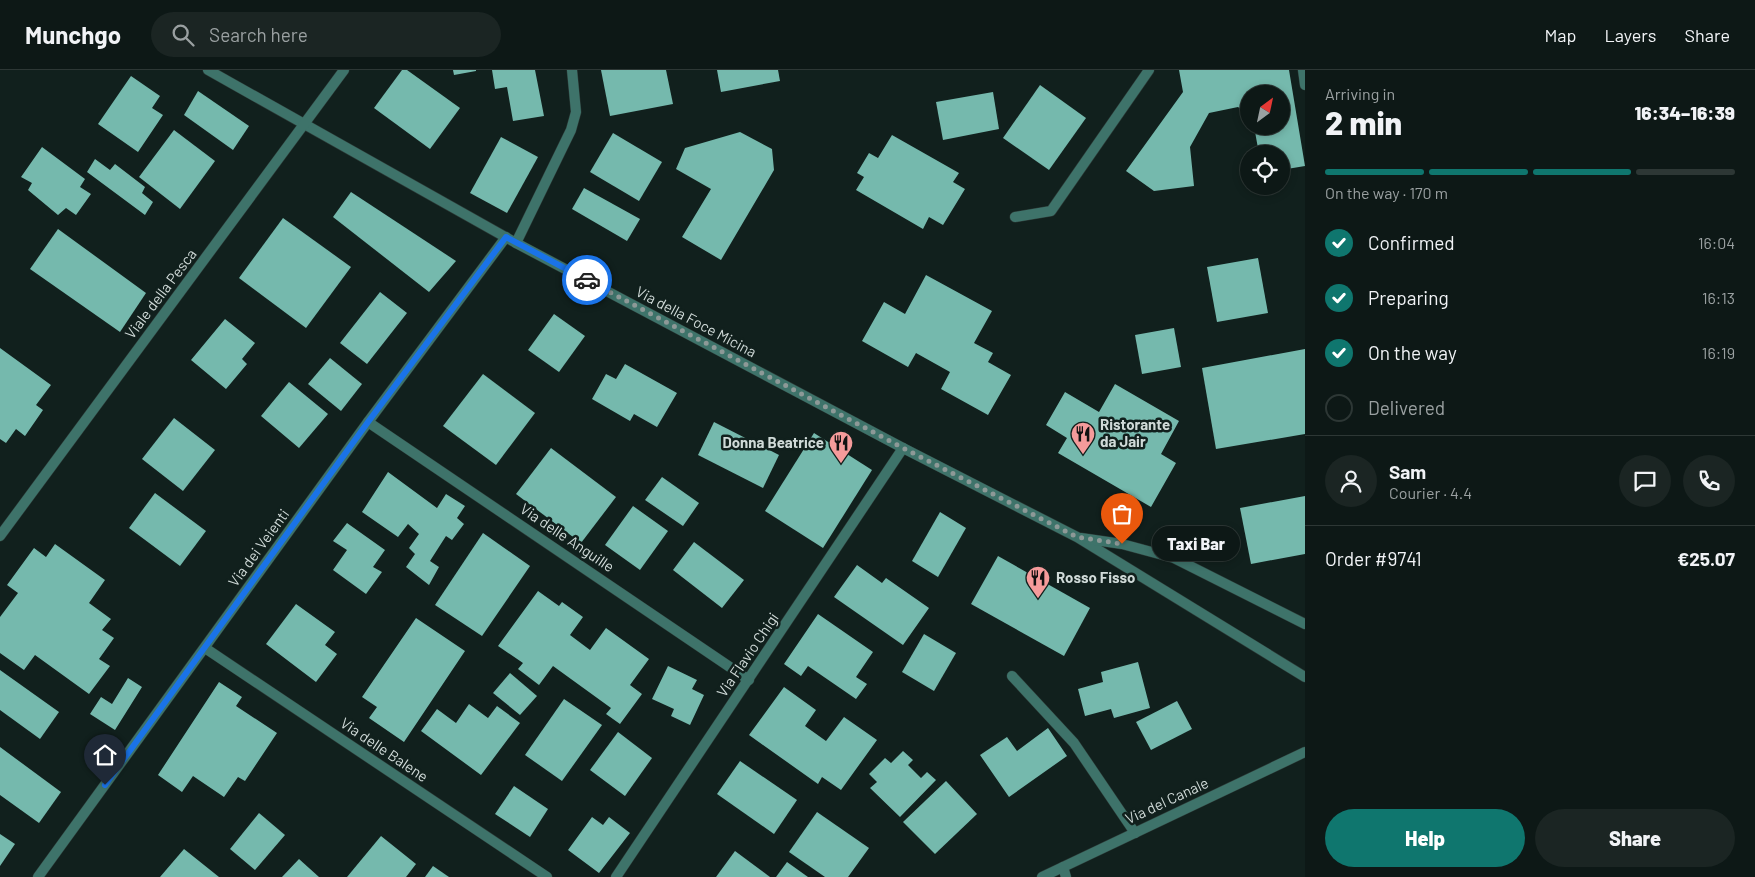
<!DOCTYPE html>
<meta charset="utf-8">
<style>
:root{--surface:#0d1816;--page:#1b2523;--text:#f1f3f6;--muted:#9aa0a1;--line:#2d3735;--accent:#0f766e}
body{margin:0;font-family:Barlow,sans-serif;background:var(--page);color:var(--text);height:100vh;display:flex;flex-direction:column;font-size:19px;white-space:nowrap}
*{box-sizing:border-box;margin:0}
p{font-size:16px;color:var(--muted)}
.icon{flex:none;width:28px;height:28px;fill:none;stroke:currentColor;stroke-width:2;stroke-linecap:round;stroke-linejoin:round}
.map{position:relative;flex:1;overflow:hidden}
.drawer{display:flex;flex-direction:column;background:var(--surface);width:450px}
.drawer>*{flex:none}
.needle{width:32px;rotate:33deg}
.fabs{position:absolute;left:1240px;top:15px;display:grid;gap:10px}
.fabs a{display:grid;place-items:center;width:50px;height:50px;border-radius:50%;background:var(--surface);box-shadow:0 2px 8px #0003,0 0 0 1px var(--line);font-size:25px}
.pin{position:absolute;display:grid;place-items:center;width:42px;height:42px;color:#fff;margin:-51px -21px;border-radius:50% 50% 50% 0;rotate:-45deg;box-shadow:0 0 5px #0007}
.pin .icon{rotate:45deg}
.courier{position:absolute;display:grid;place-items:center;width:50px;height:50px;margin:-25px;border:4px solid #1a73e8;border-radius:50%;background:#fff;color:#222;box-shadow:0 1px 6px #0007}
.bubble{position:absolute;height:35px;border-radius:18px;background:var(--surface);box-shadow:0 2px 8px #0003,0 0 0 1px var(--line);font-size:16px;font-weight:800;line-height:35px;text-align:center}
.overview em{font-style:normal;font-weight:800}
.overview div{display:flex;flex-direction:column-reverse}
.overview{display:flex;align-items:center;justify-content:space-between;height:85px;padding:0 20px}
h1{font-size:32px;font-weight:800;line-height:38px}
.bar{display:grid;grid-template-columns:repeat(4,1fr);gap:8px 5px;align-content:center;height:60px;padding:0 20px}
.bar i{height:6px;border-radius:4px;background:var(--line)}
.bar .on{background:var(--accent)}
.bar p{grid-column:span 4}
.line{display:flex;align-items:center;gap:12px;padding:0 20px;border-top:1px solid var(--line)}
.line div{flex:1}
.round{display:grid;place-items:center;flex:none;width:52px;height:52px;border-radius:26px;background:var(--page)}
ol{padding:0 20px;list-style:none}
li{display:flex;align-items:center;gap:15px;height:55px}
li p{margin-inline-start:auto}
li .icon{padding:5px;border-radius:50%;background:var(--accent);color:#fff;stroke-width:4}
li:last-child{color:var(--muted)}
li i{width:28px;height:28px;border:2px solid var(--line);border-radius:50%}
.primary-button{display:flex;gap:10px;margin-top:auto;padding:10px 20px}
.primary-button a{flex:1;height:58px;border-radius:30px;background:var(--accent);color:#fff;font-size:20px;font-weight:800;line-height:58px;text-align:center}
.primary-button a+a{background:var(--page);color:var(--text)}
header{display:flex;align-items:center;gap:30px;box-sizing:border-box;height:70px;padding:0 25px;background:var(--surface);border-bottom:1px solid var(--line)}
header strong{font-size:24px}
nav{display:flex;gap:28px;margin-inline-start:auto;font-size:18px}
.search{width:350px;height:45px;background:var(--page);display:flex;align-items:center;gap:12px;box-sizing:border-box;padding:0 18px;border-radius:28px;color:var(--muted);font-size:19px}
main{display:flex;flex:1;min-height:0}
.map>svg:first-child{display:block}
.building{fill:#75b9ad}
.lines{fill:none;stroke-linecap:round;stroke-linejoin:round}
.minor-casing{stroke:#2c3a37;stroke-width:11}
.minor{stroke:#3e736a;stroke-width:10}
.done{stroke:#8d9997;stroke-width:5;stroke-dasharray:0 9}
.route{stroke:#1a73e8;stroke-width:6}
.labels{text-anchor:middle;stroke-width:5;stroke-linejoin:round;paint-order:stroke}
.street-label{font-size:15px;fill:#d0dad8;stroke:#11201d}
.poi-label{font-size:15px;font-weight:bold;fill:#d0dad8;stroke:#11201d;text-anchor:start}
</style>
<header>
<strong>Munchgo</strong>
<div class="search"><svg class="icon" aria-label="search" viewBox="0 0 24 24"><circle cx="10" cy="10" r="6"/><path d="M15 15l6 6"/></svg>Search here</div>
<nav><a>Map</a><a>Layers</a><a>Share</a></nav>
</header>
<main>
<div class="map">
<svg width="1305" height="807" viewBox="0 0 1305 807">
<rect width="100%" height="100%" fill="#11201d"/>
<g class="building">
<polygon points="402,0 407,0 460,38 430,79 374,38"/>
<polygon points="453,0 476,0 476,1 454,5"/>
<polygon points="492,0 535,0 544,46 513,51 507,17 495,19"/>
<polygon points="601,0 666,0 673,34 610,46"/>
<polygon points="717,0 778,0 780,11 721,22"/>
<polygon points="1179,0 1289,0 1305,96 1281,100 1281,84 1259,84 1254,56 1281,56 1281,24 1249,24 1249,45 1238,37 1209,43 1190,77 1194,116 1154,121 1126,101 1183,22"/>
<polygon points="131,6 160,26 152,38 163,45 138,82 98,54"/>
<polygon points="1040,15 1086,48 1049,100 1003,68"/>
<polygon points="198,21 249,56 233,80 184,45"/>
<polygon points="993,22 999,59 943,70 936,32"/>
<polygon points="174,60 215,91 180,139 139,107"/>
<polygon points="740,62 772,79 774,100 721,190 682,167 711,119 676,99 685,78"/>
<polygon points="613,63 662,92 639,131 590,102"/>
<polygon points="892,65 959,103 953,112 965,119 943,155 929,147 923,159 856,120 864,107 857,103 869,83 878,88"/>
<polygon points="501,67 538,87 507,143 470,123"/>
<polygon points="42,77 85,109 80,117 91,124 76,145 66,138 58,145 28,120 32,113 21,107"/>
<polygon points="95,89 110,100 115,94 145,117 142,123 153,132 145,145 87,102"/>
<polygon points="584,118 640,149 627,171 572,139"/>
<polygon points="351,122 456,191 429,222 333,147"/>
<polygon points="283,148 351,197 306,258 239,208"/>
<polygon points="58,159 146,223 120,262 30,199"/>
<polygon points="1258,188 1268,243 1217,252 1207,197"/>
<polygon points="926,205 992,241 974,273 993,283 988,292 1011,305 988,345 941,319 950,302 916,283 908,297 862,271 884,232 905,244"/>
<polygon points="380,222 407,243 367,294 340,273"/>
<polygon points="554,244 585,266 559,302 528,280"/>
<polygon points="225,249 255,273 242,289 247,294 226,319 191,290"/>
<polygon points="1174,258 1181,297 1142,304 1135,265"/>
<polygon points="0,278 51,315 36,335 43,340 25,366 16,359 6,373 0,369"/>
<polygon points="1305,279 1305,364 1216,379 1202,298"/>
<polygon points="330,288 362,314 341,341 308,314"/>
<polygon points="625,294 677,323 657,357 634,344 630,351 592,329 606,304 616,309"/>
<polygon points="483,304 535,343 496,395 443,356"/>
<polygon points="289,312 328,344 299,378 261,346"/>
<polygon points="1115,314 1179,351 1161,384 1176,393 1151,437 1058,383 1067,368 1046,355 1065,322 1099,342"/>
<polygon points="174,348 215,380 183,421 142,389"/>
<polygon points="714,352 779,385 763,418 698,385"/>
<polygon points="814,363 872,400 823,478 765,441"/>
<polygon points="551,378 616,427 581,473 516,424"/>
<polygon points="388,402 437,438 446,424 465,436 457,448 464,454 452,470 446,466 430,491 439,497 429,515 406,497 415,484 409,478 419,464 408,454 398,467 362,442"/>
<polygon points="662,407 699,433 683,456 645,430"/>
<polygon points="155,423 206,461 180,496 129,458"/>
<polygon points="1305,426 1305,484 1251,494 1240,438"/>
<polygon points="633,436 668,461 640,500 605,475"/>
<polygon points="940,442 966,458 938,507 912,491"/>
<polygon points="347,453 385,480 373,497 382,502 366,524 333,500 347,480 333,471"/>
<polygon points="483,463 530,496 482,566 435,535"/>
<polygon points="694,472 744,510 722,538 673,500"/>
<polygon points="55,474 105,510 89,533 111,549 102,560 114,568 99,589 110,596 89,624 35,585 24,600 0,583 0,547 18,523 7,515 34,478 46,487"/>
<polygon points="998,486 1090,538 1064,586 971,534"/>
<polygon points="857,495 882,513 886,508 929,538 903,575 834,527"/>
<polygon points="538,521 559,536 562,532 583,547 570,565 590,580 606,558 649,589 630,615 642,624 620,654 606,644 611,638 553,596 539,615 518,599 523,593 498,576"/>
<polygon points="296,534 335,562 325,575 337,584 316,612 266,574"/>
<polygon points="818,544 873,582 856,607 867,614 856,629 808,596 801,606 784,594"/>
<polygon points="416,548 465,581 404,672 369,648 377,637 362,627"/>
<polygon points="924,564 956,583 934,621 902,602"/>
<polygon points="1138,592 1150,638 1114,648 1111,639 1085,646 1078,619 1103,612 1101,602"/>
<polygon points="668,596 697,610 692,619 704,625 690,655 671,646 674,639 652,629"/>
<polygon points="0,600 59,642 40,669 0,640"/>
<polygon points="510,603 537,626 520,645 493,623"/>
<polygon points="128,608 142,617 115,660 90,644 101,627 112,634"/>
<polygon points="219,612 242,627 236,636 277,663 245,711 238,707 224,727 193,706 182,722 158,705"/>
<polygon points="784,617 816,640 805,656 826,671 844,647 877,670 841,720 822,707 818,714 749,665"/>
<polygon points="564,629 602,655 562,711 525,685"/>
<polygon points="1177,631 1192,659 1151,680 1136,652"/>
<polygon points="469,634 488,648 497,636 520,653 481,705 421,661 437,639 456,653"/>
<polygon points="1048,658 1067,686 1009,727 980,685 1007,667 1017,681"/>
<polygon points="618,662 652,688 625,726 590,700"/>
<polygon points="0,677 61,722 39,753 0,725"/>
<polygon points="903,681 913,690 908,695 921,708 927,702 936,710 900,747 870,718 877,712 869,704 885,688 891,693"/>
<polygon points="740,691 797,730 774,764 717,724"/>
<polygon points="946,711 977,744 935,784 903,752"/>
<polygon points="514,716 548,739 530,767 495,744"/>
<polygon points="817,742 869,778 848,807 825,807 789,782"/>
<polygon points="259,743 285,765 255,800 230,779"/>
<polygon points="592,747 603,755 609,747 630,763 599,803 568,780"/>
<polygon points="0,764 15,774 0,796"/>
<polygon points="381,766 416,794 406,807 347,807"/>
<polygon points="184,779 219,807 160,807"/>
<polygon points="735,781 770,807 716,807"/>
<polygon points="299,789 319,807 282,807"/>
<polygon points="787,792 808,807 776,807"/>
<polygon points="433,796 449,807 425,807"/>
</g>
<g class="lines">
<defs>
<g id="minor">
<polyline points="208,0 516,173 903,378 1077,467 1305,607"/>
<polyline points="1303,0 1305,15"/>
<polyline points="1015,147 1051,141 1149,0"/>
<polyline points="516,173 571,60 576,42 572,0"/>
<polyline points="368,352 749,610"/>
<polyline points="0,466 344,0"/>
<polyline points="1081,468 1122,474 1174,488 1305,554"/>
<polyline points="205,578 547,807"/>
<polyline points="1012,606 1074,673 1135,763"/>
<polyline points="1063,797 1066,807"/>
<polyline points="38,807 368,352 506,167"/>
<polyline points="616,807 903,378"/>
<polyline points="1042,807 1305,682"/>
</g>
</defs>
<use href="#minor" class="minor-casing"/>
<use href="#minor" class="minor"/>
</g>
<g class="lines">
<polyline class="done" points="587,210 903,378 1077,467 1122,474"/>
<polyline class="route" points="105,715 368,352 506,167 587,210"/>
</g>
<defs>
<symbol id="restaurant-pin" viewBox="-11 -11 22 30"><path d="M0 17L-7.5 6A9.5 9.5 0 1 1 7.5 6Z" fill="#f59b9b" stroke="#11201d"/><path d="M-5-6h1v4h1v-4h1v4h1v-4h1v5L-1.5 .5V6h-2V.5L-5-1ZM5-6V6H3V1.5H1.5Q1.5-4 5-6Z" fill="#111"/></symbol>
</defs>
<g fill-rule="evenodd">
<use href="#restaurant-pin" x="1069" y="350" width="28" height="38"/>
<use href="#restaurant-pin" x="827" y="359" width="28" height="38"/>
<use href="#restaurant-pin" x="1024" y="494" width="28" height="38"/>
</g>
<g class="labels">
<g class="street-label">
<text transform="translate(161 224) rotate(-53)" y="5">Viale della Pesca</text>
<text transform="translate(696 252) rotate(28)" y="5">Via della Foce Micina</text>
<text transform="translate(567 468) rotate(34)" y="5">Via delle Anguille</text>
<text transform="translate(259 478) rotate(-54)" y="5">Via dei Veienti</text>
<text transform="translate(748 585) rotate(-56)" y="5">Via Flavio Chigi</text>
<text transform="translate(384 680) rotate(34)" y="5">Via delle Balene</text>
<text transform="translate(1167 731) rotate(-25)" y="5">Via del Canale</text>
</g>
<g class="poi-label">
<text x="1100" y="360">Ristorante<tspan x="1100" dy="17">da Jair</tspan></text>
<text x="824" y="378" text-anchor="end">Donna Beatrice</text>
<text x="1056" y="513">Rosso Fisso</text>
</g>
</g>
</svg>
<div class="fabs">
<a><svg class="needle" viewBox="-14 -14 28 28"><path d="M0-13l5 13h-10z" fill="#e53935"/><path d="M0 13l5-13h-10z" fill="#9aa0a1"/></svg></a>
<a><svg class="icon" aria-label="locate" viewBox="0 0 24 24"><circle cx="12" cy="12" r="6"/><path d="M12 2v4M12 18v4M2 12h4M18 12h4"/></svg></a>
</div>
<div class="pin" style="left:1122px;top:474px;background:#ea580c"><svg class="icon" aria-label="bag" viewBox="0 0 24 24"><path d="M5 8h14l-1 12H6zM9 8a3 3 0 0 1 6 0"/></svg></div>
<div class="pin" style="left:105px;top:715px;background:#1f2937"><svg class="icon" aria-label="home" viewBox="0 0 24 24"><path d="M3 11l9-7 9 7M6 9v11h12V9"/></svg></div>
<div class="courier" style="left:587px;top:210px"><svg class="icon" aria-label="car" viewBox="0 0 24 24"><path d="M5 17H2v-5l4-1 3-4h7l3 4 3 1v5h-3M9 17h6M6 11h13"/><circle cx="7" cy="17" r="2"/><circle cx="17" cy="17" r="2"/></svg></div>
<div class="bubble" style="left:1152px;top:456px;width:88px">Taxi Bar</div>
</div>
<section class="drawer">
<div class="overview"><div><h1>2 min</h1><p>Arriving in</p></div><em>16:34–16:39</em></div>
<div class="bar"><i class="on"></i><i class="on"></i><i class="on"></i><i></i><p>On the way · 170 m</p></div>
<ol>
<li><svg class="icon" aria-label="check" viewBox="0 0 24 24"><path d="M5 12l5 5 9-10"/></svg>Confirmed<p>16:04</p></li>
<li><svg class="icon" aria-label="check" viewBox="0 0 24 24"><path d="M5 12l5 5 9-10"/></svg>Preparing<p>16:13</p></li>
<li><svg class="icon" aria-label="check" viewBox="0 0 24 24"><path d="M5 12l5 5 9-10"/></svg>On the way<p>16:19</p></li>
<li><i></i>Delivered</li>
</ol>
<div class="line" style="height:90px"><a class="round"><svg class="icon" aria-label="person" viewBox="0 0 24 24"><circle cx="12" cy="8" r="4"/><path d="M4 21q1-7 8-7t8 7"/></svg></a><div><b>Sam</b><p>Courier · 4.4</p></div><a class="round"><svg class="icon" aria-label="chat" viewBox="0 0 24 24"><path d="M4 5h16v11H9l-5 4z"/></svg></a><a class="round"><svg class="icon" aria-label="phone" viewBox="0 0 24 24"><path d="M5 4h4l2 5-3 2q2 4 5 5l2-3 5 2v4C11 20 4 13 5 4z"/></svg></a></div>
<div class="line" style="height:65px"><div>Order #9741</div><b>€25.07</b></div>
<div class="primary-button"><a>Help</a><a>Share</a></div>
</section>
</main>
